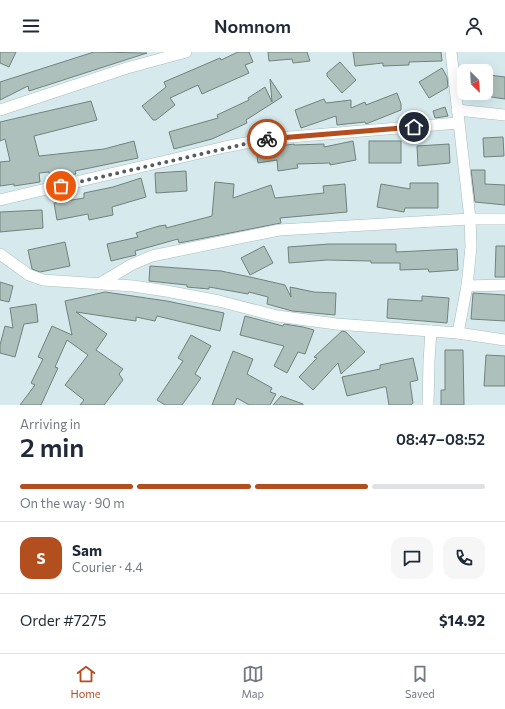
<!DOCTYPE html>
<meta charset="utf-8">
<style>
:root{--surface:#fff;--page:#f6f6f7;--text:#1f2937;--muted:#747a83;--line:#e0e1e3;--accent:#b34e1f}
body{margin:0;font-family:Commissioner,sans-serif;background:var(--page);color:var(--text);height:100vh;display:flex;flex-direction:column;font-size:15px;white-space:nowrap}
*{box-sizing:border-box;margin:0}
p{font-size:13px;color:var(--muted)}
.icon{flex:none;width:22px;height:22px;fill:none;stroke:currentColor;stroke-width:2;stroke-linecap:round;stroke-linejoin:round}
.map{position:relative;height:353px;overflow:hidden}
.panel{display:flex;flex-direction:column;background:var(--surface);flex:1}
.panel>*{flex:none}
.needle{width:26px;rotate:156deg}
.tools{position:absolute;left:457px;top:12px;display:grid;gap:8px}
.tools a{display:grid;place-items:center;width:36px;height:36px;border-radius:8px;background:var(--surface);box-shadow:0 4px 16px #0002;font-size:20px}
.pin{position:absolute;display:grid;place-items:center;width:34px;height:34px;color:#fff;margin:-17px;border:2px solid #fff;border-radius:50%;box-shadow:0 1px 4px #0007}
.courier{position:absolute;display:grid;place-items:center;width:40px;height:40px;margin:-20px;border:3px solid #b34e1f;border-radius:50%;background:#fff;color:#222;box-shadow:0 1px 5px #0007}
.headline em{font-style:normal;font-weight:600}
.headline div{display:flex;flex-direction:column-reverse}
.headline{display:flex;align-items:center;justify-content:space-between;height:68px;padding:0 20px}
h1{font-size:26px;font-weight:600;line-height:30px}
.bar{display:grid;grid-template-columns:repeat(4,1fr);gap:6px 4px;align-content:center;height:48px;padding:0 20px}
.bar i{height:5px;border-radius:3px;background:var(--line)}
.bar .current{background:var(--accent)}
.bar p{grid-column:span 4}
.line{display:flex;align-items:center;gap:10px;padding:0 20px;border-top:1px solid var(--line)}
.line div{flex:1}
.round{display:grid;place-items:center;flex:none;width:42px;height:42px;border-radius:12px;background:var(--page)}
header{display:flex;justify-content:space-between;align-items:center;height:52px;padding:0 20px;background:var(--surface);font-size:18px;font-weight:600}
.tab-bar{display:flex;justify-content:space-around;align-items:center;height:56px;border-top:1px solid var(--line);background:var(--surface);font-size:11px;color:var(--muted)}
.tab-bar a{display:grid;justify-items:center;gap:2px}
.tab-bar .current{color:var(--accent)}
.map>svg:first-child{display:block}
.building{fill:#aec0bb;stroke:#71827d}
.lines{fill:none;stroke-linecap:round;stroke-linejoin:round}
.street-casing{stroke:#a9bcbf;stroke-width:12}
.street{stroke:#fff;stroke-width:11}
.done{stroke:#525e5f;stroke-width:4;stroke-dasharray:0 7.2}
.route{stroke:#b34e1f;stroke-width:5}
</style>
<header><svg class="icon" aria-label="menu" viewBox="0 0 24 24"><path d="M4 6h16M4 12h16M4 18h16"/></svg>Nomnom<svg class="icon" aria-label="person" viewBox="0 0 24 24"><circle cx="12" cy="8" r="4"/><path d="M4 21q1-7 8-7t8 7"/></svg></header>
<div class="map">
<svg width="505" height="353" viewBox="0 0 505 353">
<rect width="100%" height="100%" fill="#d6eaed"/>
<g class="building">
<polygon points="0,0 16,0 9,15 0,11"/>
<polygon points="94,0 147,1 29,39 28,34 0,48 0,30"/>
<polygon points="238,0 249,0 253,10 245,13 249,21 202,42 198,33 170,46 175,53 156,68 153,68 142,54 166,35 164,30 220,6 221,8"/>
<polygon points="268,0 307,0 310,9 293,11 292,7 269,9"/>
<polygon points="353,0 441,0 442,9 409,10 409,13 383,14 383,11 355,14"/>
<polygon points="340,10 356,28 342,41 327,24 327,21"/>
<polygon points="442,16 447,25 448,35 429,46 419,30"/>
<polygon points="489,23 505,25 505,47 485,44 486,30 488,30"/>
<polygon points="270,27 282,45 246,68 247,71 212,87 174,97 169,80 218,66 217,63 249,48 248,46 265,35 272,50"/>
<polygon points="397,41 401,52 401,58 366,72 365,70 337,73 336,64 301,76 295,58 324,47 326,51 351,48 351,56 365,50 366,53"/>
<polygon points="91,49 97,68 34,84 39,104 104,97 134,89 138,106 75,119 76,122 50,126 49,120 39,121 40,130 14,134 14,132 0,134 0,110 10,109 5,87 0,89 0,70"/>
<polygon points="445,55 448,64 435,66 433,59"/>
<polygon points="503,85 504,104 484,105 483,86"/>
<polygon points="353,89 356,108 330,113 330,111 297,112 298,116 278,119 277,108 258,111 256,97 294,92 294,93 324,92 324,95"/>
<rect x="369" y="89" width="32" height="22"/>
<polygon points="449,92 450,111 418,114 417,94"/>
<polygon points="471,118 485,118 485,132 505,133 505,153 475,150"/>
<polygon points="186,119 187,139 156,141 155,121"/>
<polygon points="141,126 146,145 112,155 113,163 89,168 88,162 57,168 54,151 84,146 84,141 113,135"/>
<polygon points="215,130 234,132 233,146 271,133 275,146 324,141 323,134 345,132 347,160 280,166 281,171 179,191 178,187 135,199 136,203 111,209 107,192 138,185 136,181 159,174 166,173 166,176 212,164"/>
<polygon points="410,131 438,131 438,156 405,156 404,160 377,155 381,132 410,137"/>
<polygon points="42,158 43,176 0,180 0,160"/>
<polygon points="65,190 70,214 40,220 32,217 28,198"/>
<polygon points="329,192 396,192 396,200 457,197 458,218 429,220 428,217 400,218 400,211 371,211 371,209 327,208 289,211 288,195"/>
<polygon points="264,194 273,211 250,223 241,206"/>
<polygon points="496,194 505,194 505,225 495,225"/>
<polygon points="150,214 221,219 250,225 285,233 291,245 290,235 314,240 336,241 335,263 292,259 267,252 268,245 249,240 248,242 209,235 209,237 187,235 187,233 149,229"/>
<polygon points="0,230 13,234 9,250 0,248"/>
<polygon points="105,240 167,249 224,261 220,279 157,264 155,269 136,265 136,269 76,260 107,282 96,298 123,317 119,322 123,328 104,353 80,353 84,348 65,333 88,303 67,288 55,315 58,316 41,353 20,353 35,333 31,331 43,307 38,305 52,274 72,283 65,249"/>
<polygon points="473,241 505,243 505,269 471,267"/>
<polygon points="422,244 449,246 447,271 387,266 388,247 422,249"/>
<polygon points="36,252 38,270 24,272 15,305 0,301 0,293 5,274 13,276 10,256"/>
<polygon points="245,264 283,274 284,272 303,275 314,278 305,302 298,300 287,321 274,314 284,294 240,283"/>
<polygon points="342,279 346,280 365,300 341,322 338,311 313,338 299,325 317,306 314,305"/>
<polygon points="191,283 211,294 195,322 201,326 182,353 165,353 157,348 183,309 178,306"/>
<polygon points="445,298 463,298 464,353 441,353 441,338 445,338"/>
<polygon points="233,299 253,307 247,322 272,336 270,340 276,342 270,353 249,353 237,346 234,353 212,353"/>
<polygon points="486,303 505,304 505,334 484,334"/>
<polygon points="413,306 418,328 410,330 413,351 411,353 389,353 386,335 384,335 347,344 342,325 380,317 380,313"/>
<polygon points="281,344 303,352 303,353 273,353"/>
</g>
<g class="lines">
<defs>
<g id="street">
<polyline points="451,0 470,167 471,195 467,234 458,281"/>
<polyline points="0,58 127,16 186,0"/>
<polyline points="457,58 505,63"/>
<polyline points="0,148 225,95 266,87 458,71"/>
<polyline points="0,202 29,223 43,228 133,234 166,239 219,249 277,264 336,272 458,281 505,288"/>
<polyline points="99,232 131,213 152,204 279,178 470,167 505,167"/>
<polyline points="467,234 505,233"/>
<polyline points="428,353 429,309 431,279"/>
</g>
</defs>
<use href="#street" class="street-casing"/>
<use href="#street" class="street"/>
</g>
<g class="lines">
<polyline class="done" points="61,134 267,87"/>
<polyline class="route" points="267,87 414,75"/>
</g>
</svg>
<div class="tools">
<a><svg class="needle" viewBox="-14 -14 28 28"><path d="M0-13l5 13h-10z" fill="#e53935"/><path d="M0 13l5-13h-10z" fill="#747a83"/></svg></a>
</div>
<div class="pin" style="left:61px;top:134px;background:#ea580c"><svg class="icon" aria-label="bag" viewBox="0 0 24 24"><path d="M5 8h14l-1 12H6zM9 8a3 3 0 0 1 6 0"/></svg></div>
<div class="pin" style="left:414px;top:75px;background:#1f2937"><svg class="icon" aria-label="home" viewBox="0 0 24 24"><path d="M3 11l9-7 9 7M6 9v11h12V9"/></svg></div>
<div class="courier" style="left:267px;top:87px"><svg class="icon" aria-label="bike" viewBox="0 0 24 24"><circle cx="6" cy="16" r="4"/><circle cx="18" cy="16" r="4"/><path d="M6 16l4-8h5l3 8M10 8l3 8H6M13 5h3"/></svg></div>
</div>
<section class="panel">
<div class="headline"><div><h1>2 min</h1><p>Arriving in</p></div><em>08:47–08:52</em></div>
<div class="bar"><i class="current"></i><i class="current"></i><i class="current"></i><i></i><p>On the way · 90 m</p></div>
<div class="line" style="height:72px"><b class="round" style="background:var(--accent);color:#fff">S</b><div><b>Sam</b><p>Courier · 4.4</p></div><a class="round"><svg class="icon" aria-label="chat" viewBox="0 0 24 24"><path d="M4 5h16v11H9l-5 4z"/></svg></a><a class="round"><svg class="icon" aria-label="phone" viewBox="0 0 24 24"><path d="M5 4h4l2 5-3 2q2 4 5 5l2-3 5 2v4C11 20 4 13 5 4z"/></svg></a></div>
<div class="line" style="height:52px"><div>Order #7275</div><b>$14.92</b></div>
</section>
<nav class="tab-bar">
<a class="current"><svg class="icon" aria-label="home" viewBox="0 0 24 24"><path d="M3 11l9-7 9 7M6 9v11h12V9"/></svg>Home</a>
<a><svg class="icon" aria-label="map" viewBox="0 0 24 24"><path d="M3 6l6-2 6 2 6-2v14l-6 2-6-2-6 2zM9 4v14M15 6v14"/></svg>Map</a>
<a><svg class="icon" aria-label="saved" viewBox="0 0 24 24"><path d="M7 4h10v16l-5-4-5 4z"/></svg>Saved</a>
</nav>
